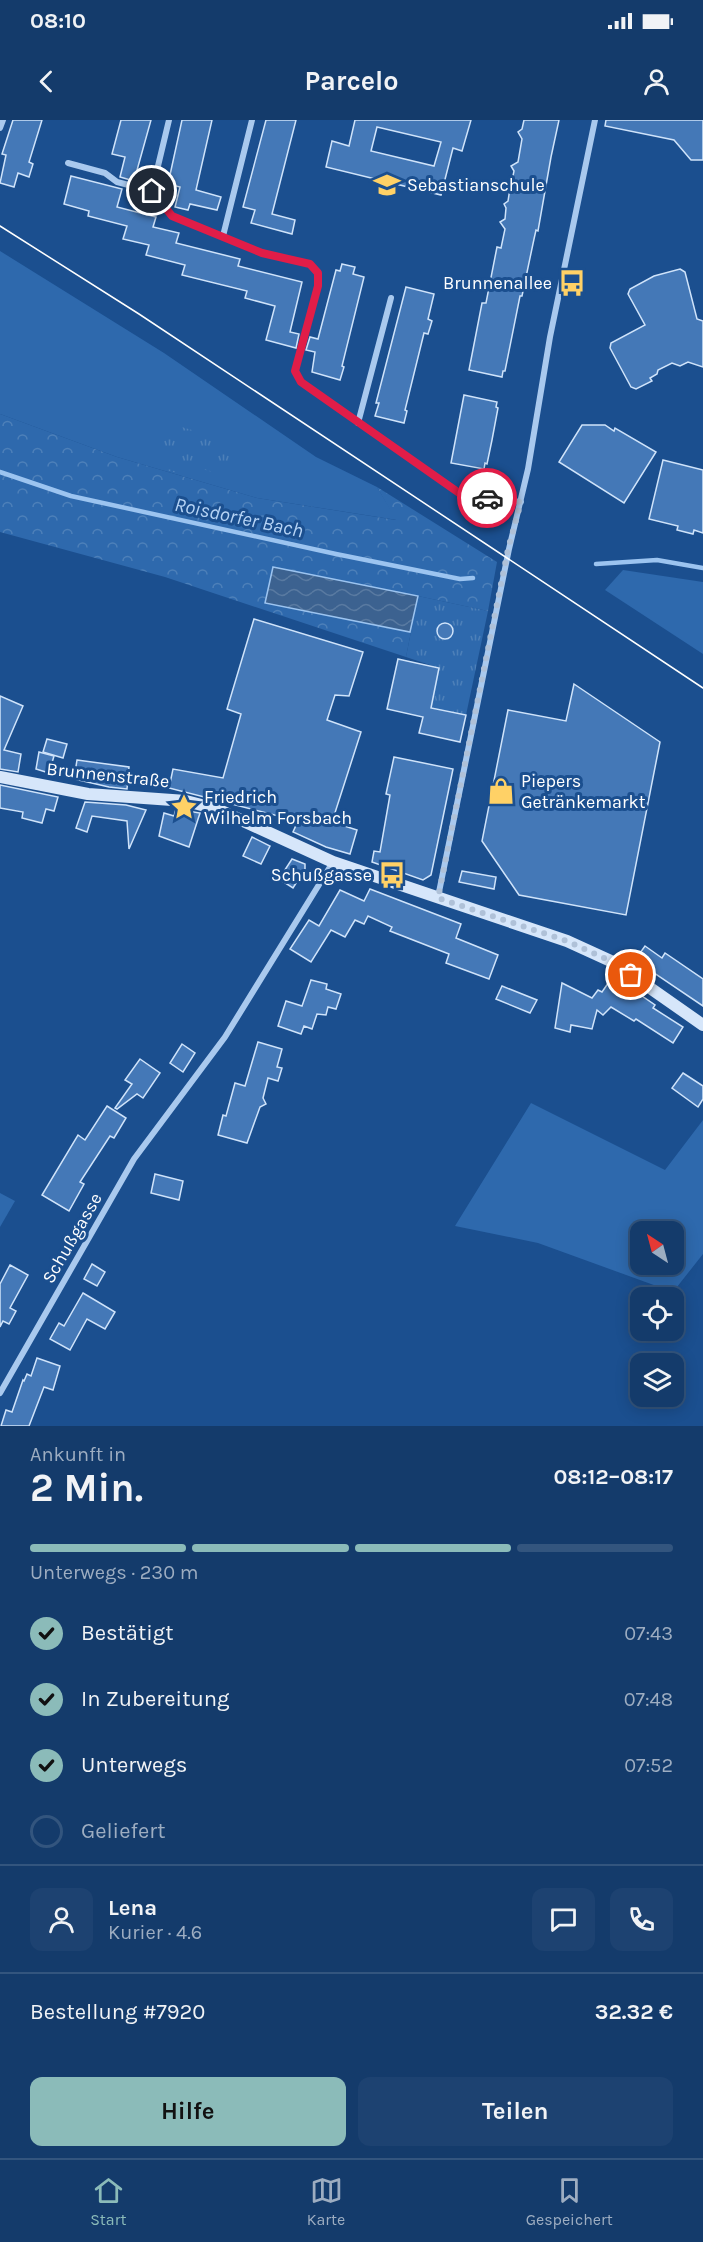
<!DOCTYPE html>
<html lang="de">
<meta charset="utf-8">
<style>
:root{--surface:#143b6b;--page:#1d4271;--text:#f1f3f6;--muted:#9dadc1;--line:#33557e;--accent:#8bbbb9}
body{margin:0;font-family:Karla,sans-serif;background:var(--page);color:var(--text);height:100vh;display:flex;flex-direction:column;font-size:22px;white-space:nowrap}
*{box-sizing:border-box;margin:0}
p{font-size:20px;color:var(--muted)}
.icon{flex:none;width:33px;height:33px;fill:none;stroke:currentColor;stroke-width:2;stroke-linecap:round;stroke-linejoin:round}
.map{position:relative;height:1306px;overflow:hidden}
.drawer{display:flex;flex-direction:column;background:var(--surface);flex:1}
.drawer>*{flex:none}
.needle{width:39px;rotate:324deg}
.tools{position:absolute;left:630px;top:1101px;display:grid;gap:12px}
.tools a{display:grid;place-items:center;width:54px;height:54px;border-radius:12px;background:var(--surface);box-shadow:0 3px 15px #0003,0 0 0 2px var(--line);font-size:30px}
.pin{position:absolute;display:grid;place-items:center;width:51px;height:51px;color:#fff;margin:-26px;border:3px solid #fff;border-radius:50%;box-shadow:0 2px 6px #0007}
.courier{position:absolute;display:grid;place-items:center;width:60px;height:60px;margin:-30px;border:4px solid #e11d48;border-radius:50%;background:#fff;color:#222;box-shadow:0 2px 8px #0007}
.head em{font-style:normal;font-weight:700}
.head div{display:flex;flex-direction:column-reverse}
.head{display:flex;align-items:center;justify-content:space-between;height:102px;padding:0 30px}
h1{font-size:39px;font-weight:700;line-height:45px}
.bar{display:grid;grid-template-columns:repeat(4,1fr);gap:9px 6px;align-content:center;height:72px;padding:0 30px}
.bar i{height:8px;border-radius:4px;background:var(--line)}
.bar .selected{background:var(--accent)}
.bar p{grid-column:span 4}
.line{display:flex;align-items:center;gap:15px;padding:0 30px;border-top:2px solid var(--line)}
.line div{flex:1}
.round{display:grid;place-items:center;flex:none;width:63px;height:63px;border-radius:12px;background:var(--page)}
ol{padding:0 30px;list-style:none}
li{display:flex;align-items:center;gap:18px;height:66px}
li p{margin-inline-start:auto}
li .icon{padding:6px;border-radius:50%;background:var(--accent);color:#111;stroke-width:4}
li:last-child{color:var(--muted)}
li i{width:33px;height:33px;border:3px solid var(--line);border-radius:50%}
.primary-button{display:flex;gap:12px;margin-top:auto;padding:12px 30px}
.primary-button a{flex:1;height:69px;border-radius:12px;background:var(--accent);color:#111;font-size:24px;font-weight:700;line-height:69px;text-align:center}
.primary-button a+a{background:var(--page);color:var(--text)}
.status{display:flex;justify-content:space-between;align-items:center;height:42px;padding:0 30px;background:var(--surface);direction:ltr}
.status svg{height:16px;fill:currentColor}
header{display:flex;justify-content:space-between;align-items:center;height:78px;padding:0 30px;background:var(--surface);font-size:27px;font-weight:700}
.dock{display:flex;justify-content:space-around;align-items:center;height:84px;border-top:2px solid var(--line);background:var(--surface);font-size:16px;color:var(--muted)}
.dock a{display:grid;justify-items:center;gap:3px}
.dock .selected{color:var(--accent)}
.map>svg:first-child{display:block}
.grass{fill:#2e69ad;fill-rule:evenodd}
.forest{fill:url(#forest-crowns)}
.park{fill:url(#park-tufts)}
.water{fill:url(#water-waves);stroke:#9cc4f0;stroke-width:1.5}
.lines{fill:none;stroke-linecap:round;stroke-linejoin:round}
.stream{stroke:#9cc4f0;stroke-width:4.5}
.building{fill:#4478b7;stroke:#cfe3fa;stroke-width:1.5;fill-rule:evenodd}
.street{stroke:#a9c9ee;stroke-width:6}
.secondary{stroke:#d6e6fa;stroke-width:12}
.tram{stroke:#fff;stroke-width:1.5}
.done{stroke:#afc1d8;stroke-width:6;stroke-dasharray:0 10.8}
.route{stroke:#e11d48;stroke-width:8}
.labels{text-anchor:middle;stroke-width:6;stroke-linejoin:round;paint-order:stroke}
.poi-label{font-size:18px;fill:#fff;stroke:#1b4f8f;text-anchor:start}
.street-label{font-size:18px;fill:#fff;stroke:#1b4f8f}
.water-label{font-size:20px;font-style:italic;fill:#b5d3f5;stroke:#1b4f8f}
</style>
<div class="status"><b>08:10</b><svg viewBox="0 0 49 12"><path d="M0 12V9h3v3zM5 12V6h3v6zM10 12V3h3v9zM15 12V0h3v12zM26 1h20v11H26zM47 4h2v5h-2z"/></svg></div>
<header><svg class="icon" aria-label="back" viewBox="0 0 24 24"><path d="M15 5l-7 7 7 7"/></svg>Parcelo<svg class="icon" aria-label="person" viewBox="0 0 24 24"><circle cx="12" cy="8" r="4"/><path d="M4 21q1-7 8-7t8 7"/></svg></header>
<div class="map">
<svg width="703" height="1306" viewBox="0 0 703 1306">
<defs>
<pattern id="forest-crowns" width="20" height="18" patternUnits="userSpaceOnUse" patternTransform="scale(1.5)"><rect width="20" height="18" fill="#2e69ad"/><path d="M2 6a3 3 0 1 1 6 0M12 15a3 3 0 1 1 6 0" fill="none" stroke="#4d80b9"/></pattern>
<pattern id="park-tufts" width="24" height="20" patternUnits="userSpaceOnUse" patternTransform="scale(1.5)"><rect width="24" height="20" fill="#2e69ad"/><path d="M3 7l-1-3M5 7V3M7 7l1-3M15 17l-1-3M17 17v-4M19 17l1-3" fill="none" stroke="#4d80b9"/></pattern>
<pattern id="water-waves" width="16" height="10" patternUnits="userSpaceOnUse" patternTransform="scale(1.5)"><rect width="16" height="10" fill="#3c6290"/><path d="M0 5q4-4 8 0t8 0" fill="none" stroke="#597aa1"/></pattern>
</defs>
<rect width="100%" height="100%" fill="#1b4f8f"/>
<g class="grass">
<polygon points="0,131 164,233 316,337 377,367 397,400 257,378 117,337 0,294"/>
<polygon points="623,450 703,462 703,534 605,470"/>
<path d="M531,983L665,1050L703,1000V1134L673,1172L538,1123L455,1106ZM640,1112H674V1144H640Z"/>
<polygon points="0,1073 15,1081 0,1107"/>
</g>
<polygon class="forest" points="0,294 117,337 257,378 396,400 377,367 497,442 488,491 418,476 406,537 165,457 0,412"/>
<g class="park">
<polygon points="168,303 236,323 226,356 192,346 188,356 155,347"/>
<polygon points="418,476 488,491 466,595 431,588 439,548 406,537"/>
</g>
<polygon class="water" points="273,447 418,476 410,512 265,483"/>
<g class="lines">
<g class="stream">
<polyline points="0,352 71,376 336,434 460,459 473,458"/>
<polyline points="596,444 657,440 703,448"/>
</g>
</g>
<g class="building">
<polygon points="13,0 42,0 29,42 33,44 29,57 18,53 14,67 0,63 6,35 2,34"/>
<polygon points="121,0 151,0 134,61 120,57 125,37 112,34"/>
<polygon points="182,0 212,0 196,70 221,77 217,90 190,84 188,90 175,87 180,67 168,64"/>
<polygon points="266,0 296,0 272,94 295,100 292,114 251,103 255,90 243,87"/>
<path d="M355,0H471L462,31L453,28L441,75L326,47L332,21L349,26ZM377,7L441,22L434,46L371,31Z"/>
<polygon points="524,0 559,0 551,37 538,111 536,110 534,119 522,176 520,176 505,251 503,251 502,257 469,250 482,183 486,183 497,127 501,128 505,109 500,102 505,99 506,88 504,84 508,81 510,68 508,64 512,61 514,51 511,46 518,42 522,19 518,12 522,9"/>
<polygon points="606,0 703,0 703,40 691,40 674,20 605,6"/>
<polygon points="71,56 122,69 117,87 156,97 153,107 179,113 176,123 240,139 238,146 302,162 290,212 299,214 296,228 266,220 275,186 245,178 247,171 182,155 185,145 146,135 149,125 123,119 127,106 88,96 89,91 64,84"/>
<polygon points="342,144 355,147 353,154 364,157 342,246 344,247 340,260 312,252 315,232 306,230 310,217 318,219 336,150 340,151"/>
<polygon points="680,149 685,152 697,199 703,201 703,247 688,242 680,246 672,243 658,250 657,254 650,258 652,261 636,269 631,267 610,228 611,223 645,205 628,174 630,169 654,156"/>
<polygon points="406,167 434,174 428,199 432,201 428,214 424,213 405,290 407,291 404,303 375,296 379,283 376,283"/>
<polygon points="464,275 497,282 496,287 498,288 492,320 487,344 485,343 484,349 451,343"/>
<polygon points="582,305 605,305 614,311 615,308 656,332 624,383 559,342"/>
<polygon points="663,340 703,350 703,413 694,410 693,414 677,410 678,406 649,399"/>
<polygon points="254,499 363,532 349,576 335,575 327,600 361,612 332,702 357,710 350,734 326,727 293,712 298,701 169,668 173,649 223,658 241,594 227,589"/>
<circle cx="445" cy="511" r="8"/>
<polygon points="398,539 439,548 431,588 466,595 460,622 419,613 423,597 387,589"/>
<polygon points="574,564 660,622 626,795 519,775 482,721 508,590 566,601"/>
<polygon points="0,576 23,586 4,630 21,634 18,652 0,649"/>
<polygon points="47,619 67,624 63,638 43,632"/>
<polygon points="39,632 54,636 49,653 36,649"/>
<polygon points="394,637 453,649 431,755 423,760 372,742 374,731 380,732 390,675 386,674"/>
<polygon points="77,640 129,647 127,669 109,667 74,659"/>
<polygon points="0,665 58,677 54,691 46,689 42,703 22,698 23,692 0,688"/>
<polygon points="85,682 126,685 146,690 129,729 127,701 92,696 87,712 76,708"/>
<polygon points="176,689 200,693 189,727 159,716 164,693 174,696"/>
<polygon points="252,717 270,726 261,744 243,736"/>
<polygon points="292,739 305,744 305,749 293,768 279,759"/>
<polygon points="462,751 496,757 494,769 459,762"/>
<polygon points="370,769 461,804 456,818 498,835 489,859 446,843 449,834 390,811 392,807 368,796 364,804 355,800 345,817 331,810 311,842 290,829 309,800 319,806 340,770 364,781"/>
<polygon points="645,826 662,838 665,833 703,859 703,886 635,840"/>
<polygon points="611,859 637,877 639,874 655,885 653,888 683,907 673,923 636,899 634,901 611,887 603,895 597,890 592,909 571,905 570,912 555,908 562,863 592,878 598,870 602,872"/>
<polygon points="311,860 327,864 326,869 341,874 336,889 328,887 326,895 317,894 312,909 304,906 301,914 278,906 286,881 302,886"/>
<polygon points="502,866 537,880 530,893 496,879"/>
<polygon points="258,922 282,929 277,947 282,948 278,961 268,958 263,978 266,984 260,987 247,1023 218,1015 223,995 226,996 235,963 245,966"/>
<polygon points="182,924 195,933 183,952 170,943"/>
<polygon points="140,939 160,953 143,978 137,974 117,989 115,988 132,964 125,960"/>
<polygon points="683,953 703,966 703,979 698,987 672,968"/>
<polygon points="107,986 126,998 114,1018 110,1016 80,1062 84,1064 69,1091 42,1075 78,1015 85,1020"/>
<polygon points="155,1054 183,1061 179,1080 151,1073"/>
<polygon points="92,1144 105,1152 97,1166 84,1159"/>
<polygon points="10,1145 28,1155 10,1188 16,1191 9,1204 3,1201 0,1207 0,1164"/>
<polygon points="83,1173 115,1192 105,1209 87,1199 70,1230 50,1219 59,1203 64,1206"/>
<polygon points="37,1238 60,1246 53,1270 44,1267 29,1306 1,1306 6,1290 12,1292 23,1260 24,1261 27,1254 31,1256"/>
</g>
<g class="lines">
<g class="street">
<polyline points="0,8 3,0"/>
<polyline points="68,43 105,53 117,62 152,71 172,96 262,133 310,144 318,153 318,166 295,251 301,262 462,375 521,382"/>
<polyline points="152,71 169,0"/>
<polyline points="223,116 252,0"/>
<polyline points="358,303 391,178"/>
<polyline points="438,777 509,429 528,349 550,217 595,0"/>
<polyline points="0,1273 134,1039 225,917 333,742"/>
</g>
<polyline class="secondary" points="0,657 88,674 186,681 217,689 333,742 567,821 613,842 703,905"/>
<polyline class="tram" points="0,106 139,194 703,568"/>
</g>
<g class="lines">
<polyline class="done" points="487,378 521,382 508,429 438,778 567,821 613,842 631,855"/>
<polyline class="route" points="152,71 172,96 262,133 310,144 318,153 318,166 295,251 301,262 462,375 487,378"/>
</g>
<defs>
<symbol id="school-bare" viewBox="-9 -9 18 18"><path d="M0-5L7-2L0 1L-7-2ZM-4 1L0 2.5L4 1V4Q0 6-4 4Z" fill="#ffd166" stroke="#1b4f8f" stroke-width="2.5" paint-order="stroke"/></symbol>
<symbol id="bus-bare" viewBox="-9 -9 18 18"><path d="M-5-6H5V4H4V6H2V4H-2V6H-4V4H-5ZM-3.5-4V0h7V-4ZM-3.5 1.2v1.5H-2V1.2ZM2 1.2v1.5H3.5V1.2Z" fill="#ffd166" stroke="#1b4f8f" stroke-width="2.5" paint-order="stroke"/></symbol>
<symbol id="shop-bare" viewBox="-9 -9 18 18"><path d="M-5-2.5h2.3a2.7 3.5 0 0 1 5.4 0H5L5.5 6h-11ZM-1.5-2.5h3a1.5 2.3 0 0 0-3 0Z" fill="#ffd166" stroke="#1b4f8f" stroke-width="2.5" paint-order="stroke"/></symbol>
<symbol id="sight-bare" viewBox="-9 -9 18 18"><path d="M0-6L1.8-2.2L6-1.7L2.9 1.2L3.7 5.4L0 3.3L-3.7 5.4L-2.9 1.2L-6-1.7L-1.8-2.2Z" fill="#ffd166" stroke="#1b4f8f" stroke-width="2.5" paint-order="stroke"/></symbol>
</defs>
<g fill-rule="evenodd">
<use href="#school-bare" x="368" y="46" width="38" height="38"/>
<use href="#bus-bare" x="553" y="144" width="38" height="38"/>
<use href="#shop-bare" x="482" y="652" width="38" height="38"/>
<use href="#sight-bare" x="165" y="668" width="38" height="38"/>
<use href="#bus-bare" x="373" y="736" width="38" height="38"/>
</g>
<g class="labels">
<g class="poi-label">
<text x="407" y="71">Sebastianschule</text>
<text x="552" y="169" text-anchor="end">Brunnenallee</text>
<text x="521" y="667">Piepers<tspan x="521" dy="21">Getränkemarkt</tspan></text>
<text x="204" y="683">Friedrich<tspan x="204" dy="21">Wilhelm Forsbach</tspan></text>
<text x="372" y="761" text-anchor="end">Schußgasse</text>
</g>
<g class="street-label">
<text transform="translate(108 655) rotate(6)" y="6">Brunnenstraße</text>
<text transform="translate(72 1118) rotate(-60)" y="6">Schußgasse</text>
</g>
<g class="water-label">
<text transform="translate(239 397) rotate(12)" y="7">Roisdorfer Bach</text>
</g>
</g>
</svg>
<div class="tools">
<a><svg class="needle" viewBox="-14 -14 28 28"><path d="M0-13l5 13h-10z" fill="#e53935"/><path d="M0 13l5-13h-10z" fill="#9dadc1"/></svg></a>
<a><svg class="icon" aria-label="locate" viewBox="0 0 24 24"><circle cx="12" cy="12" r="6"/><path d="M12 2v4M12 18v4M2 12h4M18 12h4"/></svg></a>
<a><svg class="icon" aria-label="layers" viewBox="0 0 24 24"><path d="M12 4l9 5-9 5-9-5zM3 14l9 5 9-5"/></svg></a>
</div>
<div class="pin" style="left:631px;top:855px;background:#ea580c"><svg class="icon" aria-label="bag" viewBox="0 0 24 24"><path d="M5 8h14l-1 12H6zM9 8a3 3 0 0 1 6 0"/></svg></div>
<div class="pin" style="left:152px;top:71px;background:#1f2937"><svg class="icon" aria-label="home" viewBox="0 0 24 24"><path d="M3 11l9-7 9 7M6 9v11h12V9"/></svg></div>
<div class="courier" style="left:487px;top:378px"><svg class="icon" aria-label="car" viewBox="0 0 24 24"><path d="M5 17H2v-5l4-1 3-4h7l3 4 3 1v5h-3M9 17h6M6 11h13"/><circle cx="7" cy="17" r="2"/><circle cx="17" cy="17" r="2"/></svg></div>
</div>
<section class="drawer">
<div class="head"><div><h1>2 Min.</h1><p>Ankunft in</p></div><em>08:12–08:17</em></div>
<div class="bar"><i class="selected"></i><i class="selected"></i><i class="selected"></i><i></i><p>Unterwegs · 230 m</p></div>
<ol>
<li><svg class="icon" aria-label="check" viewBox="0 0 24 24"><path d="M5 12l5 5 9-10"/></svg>Bestätigt<p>07:43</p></li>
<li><svg class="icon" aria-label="check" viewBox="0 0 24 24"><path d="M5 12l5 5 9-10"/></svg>In Zubereitung<p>07:48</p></li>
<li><svg class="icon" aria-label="check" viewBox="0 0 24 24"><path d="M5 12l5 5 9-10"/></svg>Unterwegs<p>07:52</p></li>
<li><i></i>Geliefert</li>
</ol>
<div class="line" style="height:108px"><a class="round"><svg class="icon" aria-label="person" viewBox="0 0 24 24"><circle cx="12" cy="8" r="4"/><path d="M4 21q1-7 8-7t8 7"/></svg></a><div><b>Lena</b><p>Kurier · 4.6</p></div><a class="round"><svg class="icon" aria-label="chat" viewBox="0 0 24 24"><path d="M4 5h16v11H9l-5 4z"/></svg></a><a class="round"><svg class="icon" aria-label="phone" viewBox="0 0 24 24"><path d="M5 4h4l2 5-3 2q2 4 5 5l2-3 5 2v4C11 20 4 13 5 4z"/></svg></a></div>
<div class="line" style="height:78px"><div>Bestellung #7920</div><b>32.32 €</b></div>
<div class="primary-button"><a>Hilfe</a><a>Teilen</a></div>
</section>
<nav class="dock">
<a class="selected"><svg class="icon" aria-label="home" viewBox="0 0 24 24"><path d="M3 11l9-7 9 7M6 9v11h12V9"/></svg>Start</a>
<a><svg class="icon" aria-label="map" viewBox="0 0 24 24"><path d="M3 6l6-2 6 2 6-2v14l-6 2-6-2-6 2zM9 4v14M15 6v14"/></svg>Karte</a>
<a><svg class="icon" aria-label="saved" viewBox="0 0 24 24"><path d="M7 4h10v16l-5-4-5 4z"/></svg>Gespeichert</a>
</nav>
